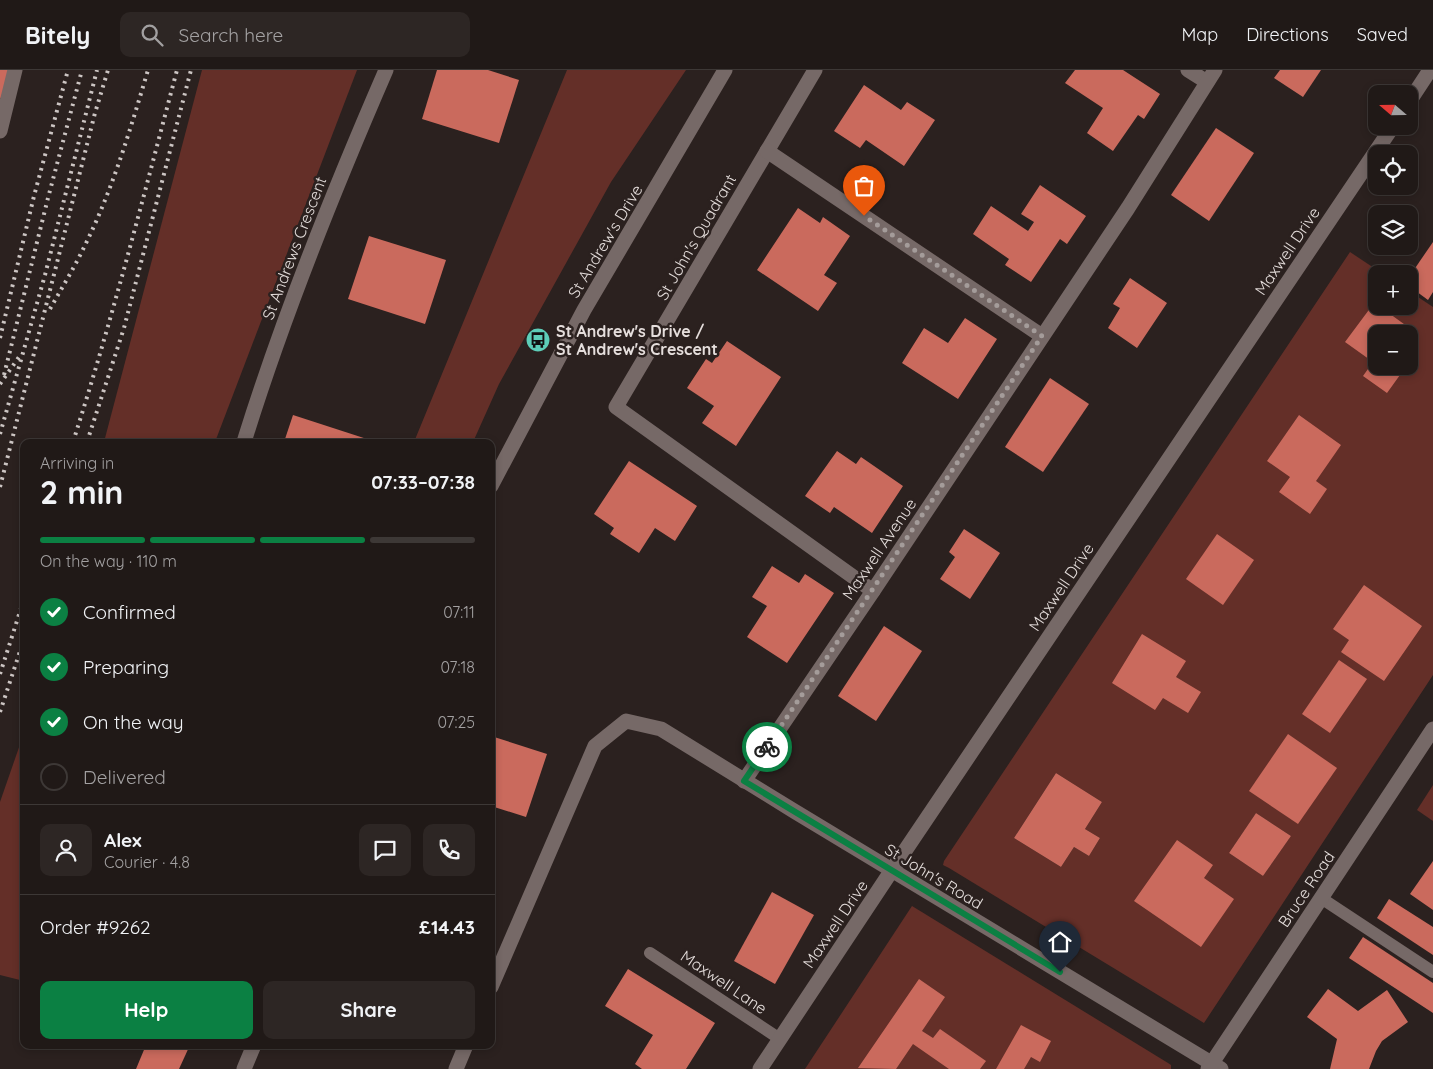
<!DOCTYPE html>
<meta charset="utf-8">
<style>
:root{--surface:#201917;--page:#2d2624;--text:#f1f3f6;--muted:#a2a0a1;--line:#3d3836;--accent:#0b8043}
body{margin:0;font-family:Quicksand,sans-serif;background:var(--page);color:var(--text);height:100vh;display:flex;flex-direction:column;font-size:19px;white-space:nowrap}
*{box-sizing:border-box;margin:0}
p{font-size:16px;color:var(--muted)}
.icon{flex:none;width:28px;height:28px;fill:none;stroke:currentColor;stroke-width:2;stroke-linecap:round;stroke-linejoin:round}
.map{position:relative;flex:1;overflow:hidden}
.panel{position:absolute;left:20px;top:369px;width:475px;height:610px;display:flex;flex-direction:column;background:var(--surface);border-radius:10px;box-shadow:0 2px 8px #0003,0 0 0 1px var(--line)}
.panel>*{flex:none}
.needle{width:32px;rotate:290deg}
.tools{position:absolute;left:1368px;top:15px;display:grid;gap:10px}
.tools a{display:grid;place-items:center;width:50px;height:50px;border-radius:10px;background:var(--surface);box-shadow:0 2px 8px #0003,0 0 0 1px var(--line);font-size:25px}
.pin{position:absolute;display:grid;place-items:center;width:42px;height:42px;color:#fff;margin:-51px -21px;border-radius:50% 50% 50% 0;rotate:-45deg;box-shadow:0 0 5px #0007}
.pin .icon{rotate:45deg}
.courier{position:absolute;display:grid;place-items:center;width:50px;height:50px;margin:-25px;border:4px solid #0b8043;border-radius:50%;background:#fff;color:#222;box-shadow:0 1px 6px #0007}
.head em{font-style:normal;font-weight:700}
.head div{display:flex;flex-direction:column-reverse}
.head{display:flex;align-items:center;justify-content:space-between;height:85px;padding:0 20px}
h1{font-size:32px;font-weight:700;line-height:38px}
.bar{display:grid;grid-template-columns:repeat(4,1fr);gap:8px 5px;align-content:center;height:60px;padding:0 20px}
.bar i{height:6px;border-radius:4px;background:var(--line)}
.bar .on{background:var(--accent)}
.bar p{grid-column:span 4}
.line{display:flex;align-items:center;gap:12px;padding:0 20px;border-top:1px solid var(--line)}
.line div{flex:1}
.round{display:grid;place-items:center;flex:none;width:52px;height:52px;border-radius:10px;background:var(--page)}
ol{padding:0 20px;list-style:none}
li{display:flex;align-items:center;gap:15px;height:55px}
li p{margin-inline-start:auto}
li .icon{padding:5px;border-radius:50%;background:var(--accent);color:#fff;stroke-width:4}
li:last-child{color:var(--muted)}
li i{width:28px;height:28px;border:2px solid var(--line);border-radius:50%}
.primary-button{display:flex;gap:10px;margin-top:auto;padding:10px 20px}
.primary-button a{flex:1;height:58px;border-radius:10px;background:var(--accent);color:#fff;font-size:20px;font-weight:700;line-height:58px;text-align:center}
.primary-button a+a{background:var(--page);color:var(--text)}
header{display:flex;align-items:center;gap:30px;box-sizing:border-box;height:70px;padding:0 25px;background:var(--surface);border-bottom:1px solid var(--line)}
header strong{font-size:24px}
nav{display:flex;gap:28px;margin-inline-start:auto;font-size:18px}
.search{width:350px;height:45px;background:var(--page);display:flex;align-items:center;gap:12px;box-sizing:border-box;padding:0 18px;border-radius:10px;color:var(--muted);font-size:19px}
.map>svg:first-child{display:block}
.green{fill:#642f28;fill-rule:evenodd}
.building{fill:#ca6a5d}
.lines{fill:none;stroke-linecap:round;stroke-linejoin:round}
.service{stroke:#766967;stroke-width:12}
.minor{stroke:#766967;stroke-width:15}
.tertiary{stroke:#766967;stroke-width:15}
.rail{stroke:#ccc5c3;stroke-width:4;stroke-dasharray:2.5 5;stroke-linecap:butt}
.done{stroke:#a49c9a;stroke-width:5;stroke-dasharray:0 9}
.route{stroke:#0b8043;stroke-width:6}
.labels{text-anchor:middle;stroke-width:5;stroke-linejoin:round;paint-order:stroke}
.street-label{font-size:16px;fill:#e5dedc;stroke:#2b211f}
.poi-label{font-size:16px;font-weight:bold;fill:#e5dedc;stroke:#2b211f;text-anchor:start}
</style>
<header>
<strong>Bitely</strong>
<div class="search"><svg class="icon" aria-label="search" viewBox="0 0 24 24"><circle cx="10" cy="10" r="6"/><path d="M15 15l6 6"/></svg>Search here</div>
<nav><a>Map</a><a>Directions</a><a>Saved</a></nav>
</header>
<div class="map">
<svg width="1433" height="999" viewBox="0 0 1433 999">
<rect width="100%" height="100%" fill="#2b211f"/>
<g class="green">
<polygon points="202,0 357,0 215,372 104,372"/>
<polygon points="567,0 686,0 611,112 499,314 473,372 414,372"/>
<path d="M1350,182L1383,204H1376V236H1409V221L1433,237V605L1204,953L949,798L943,795L944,791ZM1376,264H1409V296H1376ZM1056,703L1102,732L1085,759L1100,768L1089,786L1074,777L1061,797L1014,768ZM1256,743L1291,766L1263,806L1229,783Z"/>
<polygon points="24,663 24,911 0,905 0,732"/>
<polygon points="1433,715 1433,751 1417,740"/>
<polygon points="912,836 1168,993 1171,995 1171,999 805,999"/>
</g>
<g class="building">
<polygon points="0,0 11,0 0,30"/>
<polygon points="437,0 488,0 519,10 499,73 422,49"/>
<polygon points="1075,0 1123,0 1160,24 1144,49 1138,45 1113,81 1087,63 1103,38 1065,13"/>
<polygon points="1280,0 1321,0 1303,27 1274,8"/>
<polygon points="864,15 901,40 907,32 935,50 904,96 866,70 860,78 834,61"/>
<polygon points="1216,58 1254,83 1209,151 1171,125"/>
<polygon points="1040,115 1086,146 1067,174 1060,169 1031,212 1005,195 1009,189 973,164 991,136 1028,161 1034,152 1021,144"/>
<polygon points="798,138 820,153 823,147 850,166 824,205 837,213 818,241 757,200"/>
<polygon points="369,166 446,190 425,254 348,229"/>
<polygon points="1433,172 1433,222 1428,230 1409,216 1409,207"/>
<polygon points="1130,208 1167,233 1137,278 1108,258 1120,238 1113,234"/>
<polygon points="1374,233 1376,236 1379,236 1415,262 1409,271 1409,264 1376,264 1376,296 1402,296 1405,298 1387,323 1363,306 1373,292 1345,272"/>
<polygon points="965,248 997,269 958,329 902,293 924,258 948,273"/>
<polygon points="727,271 781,307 736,376 702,353 714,336 687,318 706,289 712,293"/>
<polygon points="1050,308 1089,334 1043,402 1005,377"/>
<polygon points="293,345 370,370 369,372 284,372"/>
<polygon points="1299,345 1341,375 1316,411 1327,419 1310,444 1279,422 1290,407 1267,391"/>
<polygon points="837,381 856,394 861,387 903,416 872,463 834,437 830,443 805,426"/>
<polygon points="629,391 697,436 675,471 655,458 639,483 610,464 614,458 594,444"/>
<polygon points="964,459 1000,483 970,529 940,509 955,487 949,482"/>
<polygon points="1217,464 1254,490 1223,535 1186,509"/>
<polygon points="772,496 799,513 805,504 834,523 787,593 747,567 767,536 752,527"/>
<polygon points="1364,515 1422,556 1384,611 1341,582 1349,570 1333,559"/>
<polygon points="884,556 922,581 876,651 838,626"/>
<polygon points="1142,564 1186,591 1176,607 1201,622 1188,643 1163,628 1155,640 1112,613"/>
<polygon points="1339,590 1367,609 1330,663 1302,644"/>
<polygon points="1288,664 1337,698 1298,754 1249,721"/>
<polygon points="491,666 547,684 526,747 491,736"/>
<polygon points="1056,703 1102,732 1085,759 1100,768 1089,786 1074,777 1061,797 1014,768"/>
<polygon points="1256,743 1291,766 1263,806 1229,783"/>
<polygon points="1177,770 1213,795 1204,808 1234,829 1201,877 1134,831"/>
<polygon points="1433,791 1433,840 1410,824"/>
<polygon points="772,822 814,845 775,914 734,891"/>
<polygon points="1389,829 1433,857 1433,885 1377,848"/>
<polygon points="1363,867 1433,913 1433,943 1349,888"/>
<polygon points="628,899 715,953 686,999 642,999 635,994 653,965 605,936"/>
<polygon points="919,909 945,927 922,961 933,968 940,959 986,991 980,999 949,999 913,974 896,999 858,998"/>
<polygon points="1328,919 1358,941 1387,920 1408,952 1382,971 1376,981 1369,999 1330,999 1337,969 1307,947"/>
<polygon points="1021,955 1051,971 1040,992 1031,987 1024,999 996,999"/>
<polygon points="146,975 190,975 179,999 136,999"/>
</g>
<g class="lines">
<g class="service">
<polyline points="1321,828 1433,902"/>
<polyline points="650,883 780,969"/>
</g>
<g class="minor">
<polyline points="815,0 616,337 873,521"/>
<polyline points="1188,0 1207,12"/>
<polyline points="1409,32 1430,0"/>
<polyline points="0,61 15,0"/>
<polyline points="767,81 1042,266"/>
<path d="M244,372C283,246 333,122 386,0"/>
<polyline points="744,711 873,521 1128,138 1215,0"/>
<polyline points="491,917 595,676 626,651 661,659 794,741 1221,999"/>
<polyline points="456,999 466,975"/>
<polyline points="760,999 892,800 1393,56"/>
<polyline points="1208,999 1433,659"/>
</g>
<g class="tertiary">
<polyline points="491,416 584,240 725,0"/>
<polyline points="244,999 254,975"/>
</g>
<g class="rail">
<path d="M50,239C63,216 77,193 88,169C114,115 131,57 148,0"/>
<polyline points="0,268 34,126 68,0"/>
<polyline points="4,305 48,128 82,0"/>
<polyline points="0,314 19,287"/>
<polyline points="0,364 45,205 97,0"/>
<path d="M73,372C112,250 144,125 177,0"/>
<polyline points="87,372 124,258 191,0"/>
<polyline points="0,417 95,43 108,0"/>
<polyline points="0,604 24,529"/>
<polyline points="0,642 24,569"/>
</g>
</g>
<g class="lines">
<polyline class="done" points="767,677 1042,266 864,146"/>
<polyline class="route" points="767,677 744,711 1060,902"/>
</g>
<defs>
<symbol id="bus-disc" viewBox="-11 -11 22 22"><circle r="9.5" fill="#5dceb8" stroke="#2b211f"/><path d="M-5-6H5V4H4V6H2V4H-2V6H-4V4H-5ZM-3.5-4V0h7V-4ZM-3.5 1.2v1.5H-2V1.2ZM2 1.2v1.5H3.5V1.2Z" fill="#111"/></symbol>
</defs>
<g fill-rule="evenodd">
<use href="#bus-disc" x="524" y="256" width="28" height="28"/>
</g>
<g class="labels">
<g class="street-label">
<text transform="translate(696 167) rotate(-60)" y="6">St John's Quadrant</text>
<text transform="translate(605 171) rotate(-59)" y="6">St Andrew's Drive</text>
<text transform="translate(294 178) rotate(-69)" y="6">St Andrews Crescent</text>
<text transform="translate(1287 181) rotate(-56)" y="6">Maxwell Drive</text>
<text transform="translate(879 479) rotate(-56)" y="6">Maxwell Avenue</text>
<text transform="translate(1061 517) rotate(-56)" y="6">Maxwell Drive</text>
<text transform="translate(934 806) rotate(31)" y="6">St John's Road</text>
<text transform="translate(1306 819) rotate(-56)" y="6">Bruce Road</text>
<text transform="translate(835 854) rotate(-56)" y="6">Maxwell Drive</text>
<text transform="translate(724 912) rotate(34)" y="6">Maxwell Lane</text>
</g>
<g class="poi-label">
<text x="556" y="267">St Andrew's Drive /<tspan x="556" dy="18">St Andrew's Crescent</tspan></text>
</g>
</g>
</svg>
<div class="tools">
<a><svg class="needle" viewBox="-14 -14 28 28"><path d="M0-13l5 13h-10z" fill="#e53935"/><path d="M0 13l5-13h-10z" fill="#a2a0a1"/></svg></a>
<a><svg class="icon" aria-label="locate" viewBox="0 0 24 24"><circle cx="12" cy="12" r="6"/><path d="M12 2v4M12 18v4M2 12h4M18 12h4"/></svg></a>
<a><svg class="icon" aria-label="layers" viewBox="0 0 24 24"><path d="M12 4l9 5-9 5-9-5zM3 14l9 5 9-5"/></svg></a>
<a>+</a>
<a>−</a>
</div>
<div class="pin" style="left:864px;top:146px;background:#ea580c"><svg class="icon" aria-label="bag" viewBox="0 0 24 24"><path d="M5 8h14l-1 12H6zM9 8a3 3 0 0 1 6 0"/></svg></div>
<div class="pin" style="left:1060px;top:902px;background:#1f2937"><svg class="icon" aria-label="home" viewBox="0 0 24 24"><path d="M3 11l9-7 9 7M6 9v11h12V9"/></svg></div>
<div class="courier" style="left:767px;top:677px"><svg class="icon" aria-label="bike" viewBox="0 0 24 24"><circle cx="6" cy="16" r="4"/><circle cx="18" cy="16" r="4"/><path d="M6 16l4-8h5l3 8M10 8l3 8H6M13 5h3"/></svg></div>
<section class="panel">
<div class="head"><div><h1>2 min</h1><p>Arriving in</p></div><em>07:33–07:38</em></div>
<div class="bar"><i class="on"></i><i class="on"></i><i class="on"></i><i></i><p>On the way · 110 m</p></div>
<ol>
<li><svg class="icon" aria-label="check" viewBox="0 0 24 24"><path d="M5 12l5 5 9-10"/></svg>Confirmed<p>07:11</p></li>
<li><svg class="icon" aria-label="check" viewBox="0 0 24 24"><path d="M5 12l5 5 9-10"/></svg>Preparing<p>07:18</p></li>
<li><svg class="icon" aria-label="check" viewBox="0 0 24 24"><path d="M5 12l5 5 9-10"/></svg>On the way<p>07:25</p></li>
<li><i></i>Delivered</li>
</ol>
<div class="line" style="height:90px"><a class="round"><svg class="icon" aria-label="person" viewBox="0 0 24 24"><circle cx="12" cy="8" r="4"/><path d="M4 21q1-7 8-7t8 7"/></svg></a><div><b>Alex</b><p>Courier · 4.8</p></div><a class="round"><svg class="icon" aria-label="chat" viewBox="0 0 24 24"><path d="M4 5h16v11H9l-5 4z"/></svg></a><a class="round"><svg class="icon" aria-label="phone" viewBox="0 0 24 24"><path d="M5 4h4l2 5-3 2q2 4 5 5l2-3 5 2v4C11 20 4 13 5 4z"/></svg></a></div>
<div class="line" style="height:65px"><div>Order #9262</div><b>£14.43</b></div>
<div class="primary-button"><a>Help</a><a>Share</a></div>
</section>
</div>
